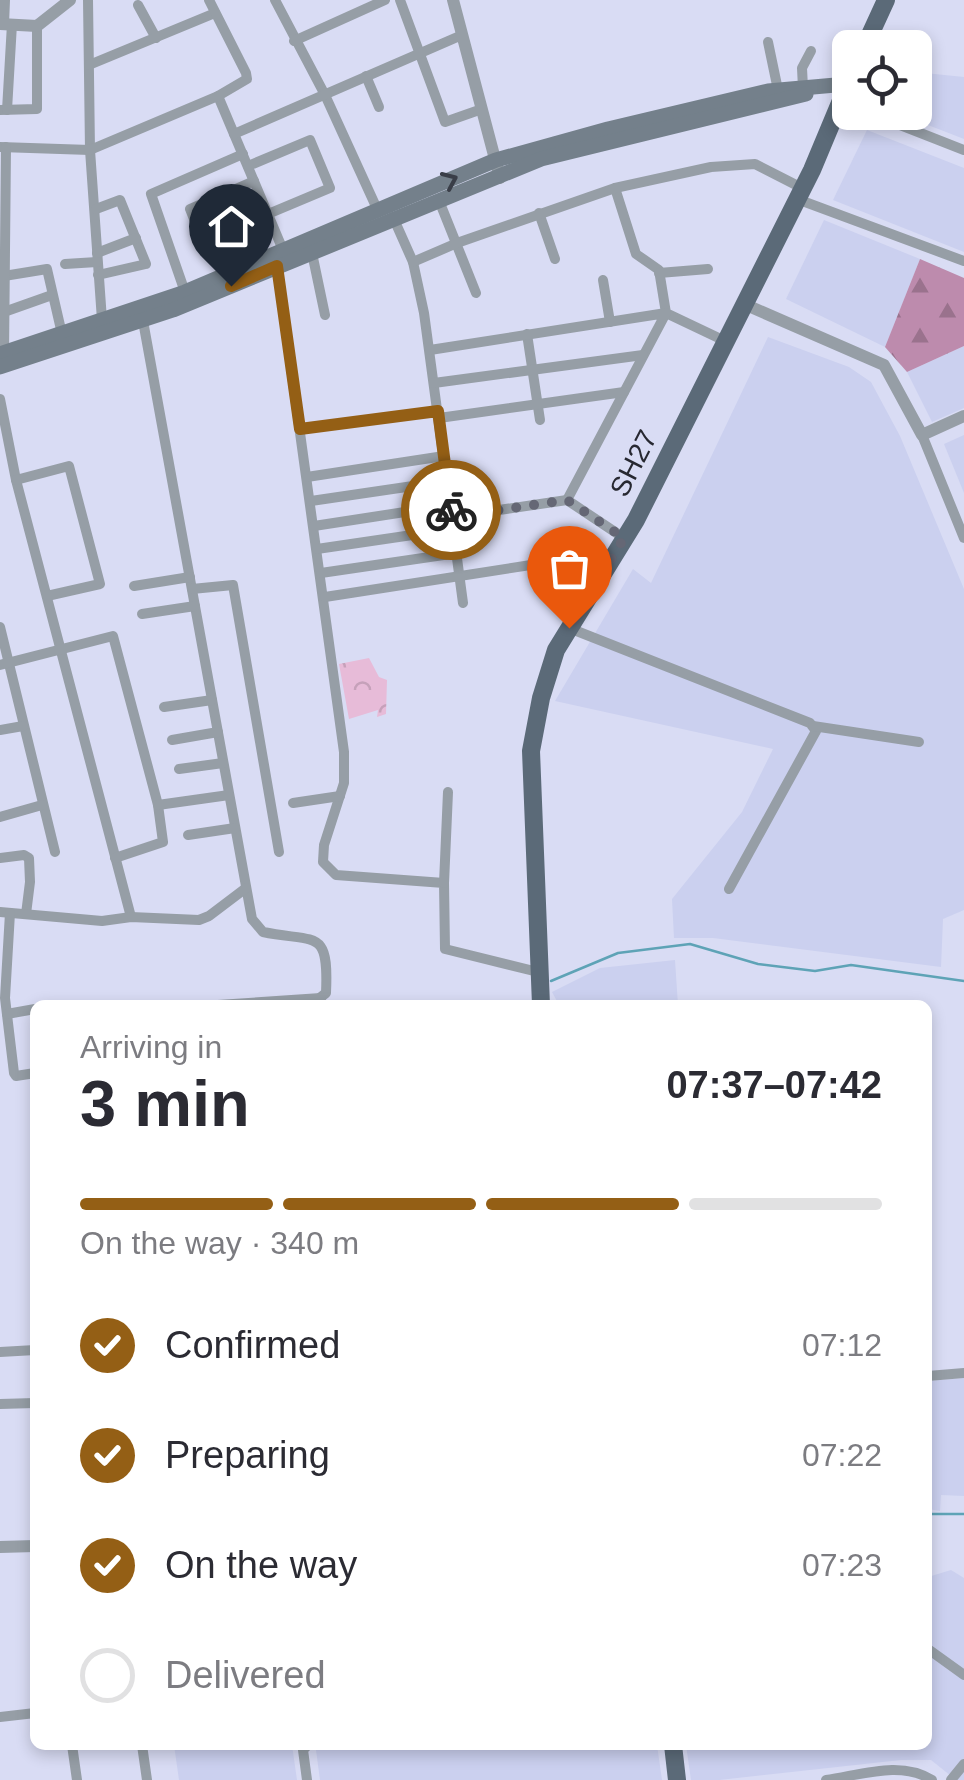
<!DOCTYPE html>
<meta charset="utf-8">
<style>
:root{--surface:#fff;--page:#f2f2f3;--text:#2b2b33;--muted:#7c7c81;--line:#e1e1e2;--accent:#945f15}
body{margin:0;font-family:Helvetica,sans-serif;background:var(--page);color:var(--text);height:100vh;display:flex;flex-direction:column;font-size:38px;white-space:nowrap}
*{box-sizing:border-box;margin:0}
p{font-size:32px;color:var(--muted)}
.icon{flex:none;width:55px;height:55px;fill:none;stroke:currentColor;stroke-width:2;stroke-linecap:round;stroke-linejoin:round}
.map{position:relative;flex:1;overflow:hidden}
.panel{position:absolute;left:30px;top:1000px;width:902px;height:750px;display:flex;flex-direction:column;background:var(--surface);border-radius:15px;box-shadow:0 5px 15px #0003}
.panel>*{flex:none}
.buttons{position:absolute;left:832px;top:30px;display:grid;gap:20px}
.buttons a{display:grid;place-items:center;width:100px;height:100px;border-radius:15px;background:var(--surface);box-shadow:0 5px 15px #0003;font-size:50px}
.pin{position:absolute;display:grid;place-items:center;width:85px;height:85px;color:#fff;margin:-102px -42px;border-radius:50% 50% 50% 0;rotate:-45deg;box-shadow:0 0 10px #0007}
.pin .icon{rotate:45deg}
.courier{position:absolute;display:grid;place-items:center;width:100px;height:100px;margin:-50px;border:8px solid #945f15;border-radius:50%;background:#fff;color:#222;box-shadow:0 2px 12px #0007}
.headline em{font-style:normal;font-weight:600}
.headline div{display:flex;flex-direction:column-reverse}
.headline{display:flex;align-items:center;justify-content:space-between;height:170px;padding:0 50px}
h1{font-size:65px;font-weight:600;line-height:75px}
.bar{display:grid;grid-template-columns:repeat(4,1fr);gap:15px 10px;align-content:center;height:120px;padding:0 50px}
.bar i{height:12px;border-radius:8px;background:var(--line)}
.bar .current{background:var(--accent)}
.bar p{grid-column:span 4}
ol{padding:0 50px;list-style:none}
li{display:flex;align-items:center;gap:30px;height:110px}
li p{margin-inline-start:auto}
li .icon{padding:10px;border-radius:50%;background:var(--accent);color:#fff;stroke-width:4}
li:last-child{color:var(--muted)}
li i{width:55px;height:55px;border:5px solid var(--line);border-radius:50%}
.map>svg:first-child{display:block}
.built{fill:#cbd0ef}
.forest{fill:url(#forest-firs)}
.park{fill:url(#park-crowns)}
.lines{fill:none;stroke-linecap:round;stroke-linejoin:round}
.stream{stroke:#5ea3b6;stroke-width:2.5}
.minor{stroke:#969ea6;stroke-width:10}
.tertiary{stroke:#969ea6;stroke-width:12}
.secondary{stroke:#74808b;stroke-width:15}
.primary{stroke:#5b6a78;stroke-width:18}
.oneway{stroke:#3a3e48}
.done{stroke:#656775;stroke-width:10;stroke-dasharray:0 18}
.route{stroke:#945f15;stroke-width:12}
.labels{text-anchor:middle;stroke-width:9;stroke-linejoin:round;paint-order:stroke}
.street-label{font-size:28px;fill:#272831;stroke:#d9dcf4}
</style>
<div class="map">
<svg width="964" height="1780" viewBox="0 0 964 1780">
<defs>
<pattern id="forest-firs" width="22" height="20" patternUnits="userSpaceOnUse" patternTransform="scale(2.5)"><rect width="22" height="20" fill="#bd8bad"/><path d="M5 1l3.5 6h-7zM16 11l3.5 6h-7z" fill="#9a728d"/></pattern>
<pattern id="park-crowns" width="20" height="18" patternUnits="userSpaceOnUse" patternTransform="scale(2.5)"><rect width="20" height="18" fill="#e7bbd8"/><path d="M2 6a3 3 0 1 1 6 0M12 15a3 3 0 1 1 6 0" fill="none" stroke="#c6a1ba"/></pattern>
</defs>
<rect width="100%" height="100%" fill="#d9dcf4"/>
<g class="built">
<polygon points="915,72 964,77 964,139 897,113 915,112"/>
<polygon points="867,130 964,168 964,252 833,200"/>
<polygon points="824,220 920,259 885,347 786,299"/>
<polygon points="768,337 849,367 871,382 900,436 964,589 964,910 943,919 941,967 713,938 674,938 672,899 742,812 773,749 555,701 633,569 651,583"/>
<polygon points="964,346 964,408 932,422 907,372"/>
<polygon points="964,435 964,493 944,444"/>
<polygon points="675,960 678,1005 559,1005 552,992 600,968"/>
<polygon points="964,1378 964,1496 941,1495 940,1511 928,1509 928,1381"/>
<polygon points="951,1570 964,1578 964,1780 956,1780 931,1760 901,1760 719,1780 691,1780 686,1745 928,1745 928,1577"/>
<polygon points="174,1745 292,1745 297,1780 179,1780"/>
<polygon points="348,1745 657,1745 662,1780 320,1780 316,1750"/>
</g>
<polygon class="forest" points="920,259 964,278 964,346 907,372 885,347"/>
<polygon class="park" points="369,658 379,677 387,680 386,714 377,717 378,710 349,719 339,664"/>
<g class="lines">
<g class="stream">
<polyline points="551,981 618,953 690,944 758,964 815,971 851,965 964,981"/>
<polyline points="928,1514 964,1514"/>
</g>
<g class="minor">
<polyline points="88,0 90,150 102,320"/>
<polyline points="275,0 325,95 378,211"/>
<polyline points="400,0 445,122 482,109"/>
<polyline points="138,5 156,38"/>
<polyline points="4,24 5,0"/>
<polyline points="294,41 385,0"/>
<polyline points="768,42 778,90"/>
<polyline points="89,65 215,13"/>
<polyline points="366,76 379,107"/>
<polyline points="803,88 802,68 811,51"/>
<polyline points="218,96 283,250"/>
<polyline points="0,110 37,109 37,26"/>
<polyline points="7,110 12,24"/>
<polyline points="867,112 964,150"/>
<polyline points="234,134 462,35"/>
<polyline points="0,147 90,150 218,96 247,79 246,73 209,0"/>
<polyline points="248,166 310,140 330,188 268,214"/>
<polyline points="615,188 636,254 659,270 666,313 725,341"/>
<polyline points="233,190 249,228"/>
<polyline points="797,199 964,261"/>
<polyline points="440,203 476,293"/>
<polyline points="96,209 120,200 146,264 98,275"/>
<polyline points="539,213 555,259"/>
<polyline points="393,217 413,262 424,313 463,603"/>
<polyline points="202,239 190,209 254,181"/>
<polyline points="97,253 136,238"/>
<polyline points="312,253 325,315"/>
<polyline points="413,262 457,243 615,188 711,167 755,164 802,188"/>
<polyline points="65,264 97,262"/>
<polyline points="277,266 344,752 344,783 324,845 323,862 336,875 444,883 445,949 538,972"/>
<polyline points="659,273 708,269"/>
<polyline points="4,276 47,269 62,334"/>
<polyline points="603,280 610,322"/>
<polyline points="185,292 151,194 243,154"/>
<polyline points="4,312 52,295"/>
<path d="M143,321L252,919L263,932C316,943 329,927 326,993L311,1005"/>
<polyline points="527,334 540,420"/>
<polyline points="430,350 666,313 567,500 624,538"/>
<polyline points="4,354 6,147"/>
<polyline points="434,383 643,355"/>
<polyline points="0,399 16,480 131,917"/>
<polyline points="439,418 624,392"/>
<polyline points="300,429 438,411"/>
<polyline points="922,435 964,538"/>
<polyline points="307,477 444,456"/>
<polyline points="16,480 69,466 100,584 47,596"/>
<polyline points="311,501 447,481"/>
<polyline points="452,517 567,500"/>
<polyline points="314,526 450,505"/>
<polyline points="317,549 453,529"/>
<polyline points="321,573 457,553"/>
<polyline points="134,586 190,577"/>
<polyline points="192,589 233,585 279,852"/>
<polyline points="325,597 550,562"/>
<polyline points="142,614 195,606"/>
<polyline points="0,627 55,852"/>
<polyline points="569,628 810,723 816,731 729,889"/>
<polyline points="0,665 113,636 158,805 163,842 115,858"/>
<polyline points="164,707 212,700"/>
<polyline points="813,726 919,742"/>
<polyline points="0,730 23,726"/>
<polyline points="172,740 218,732"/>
<polyline points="179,769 223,763"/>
<polyline points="293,803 340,796"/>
<polyline points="158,805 229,795"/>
<polyline points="0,817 42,805"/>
<polyline points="188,835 235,828"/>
<polyline points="0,858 24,855 29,858 30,882 26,914"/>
<polyline points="444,883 448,792"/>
<polyline points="0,912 102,921 131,917 199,920 209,916 246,888"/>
<polyline points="10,913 5,998 14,1073 16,1076 35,1073"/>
<polyline points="218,1005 321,998"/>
<polyline points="7,1014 35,1009"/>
<polyline points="0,1352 35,1350"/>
<polyline points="928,1376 964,1373"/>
<polyline points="0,1404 35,1403"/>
<polyline points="928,1649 964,1675"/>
<polyline points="0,1717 35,1713"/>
<polyline points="72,1745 77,1780"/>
<polyline points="142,1745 147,1780"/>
<polyline points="307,1780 303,1750 308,1745"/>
<path d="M826,1780C861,1775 901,1760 932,1780"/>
<polyline points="951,1780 964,1764"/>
</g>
<g class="tertiary">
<polyline points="453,0 500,178"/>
<polyline points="0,24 37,26 70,0"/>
<polyline points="744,304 884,365 922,435 964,416"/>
<polyline points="0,1547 35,1546"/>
</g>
<g class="secondary">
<polyline points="0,354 185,292 496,160 608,129 768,91 847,84"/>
<polyline points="0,367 173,310 541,159 806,94"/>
</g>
<g class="primary">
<polyline points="864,48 886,0"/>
<polyline points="541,1005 531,751 541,698 556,650 636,520 812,170 850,79"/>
<polyline points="673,1745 677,1780"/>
</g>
</g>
<defs><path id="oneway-chevron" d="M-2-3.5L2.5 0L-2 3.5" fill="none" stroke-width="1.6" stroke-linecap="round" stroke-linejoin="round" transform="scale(2.5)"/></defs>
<use class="oneway" href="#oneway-chevron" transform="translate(450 180) rotate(-24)"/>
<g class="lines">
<polyline class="done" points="451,510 452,517 567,500 624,538 569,628"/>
<polyline class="route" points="231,286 277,266 300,429 438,411 451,510"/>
</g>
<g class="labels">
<g class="street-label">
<text transform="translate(633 463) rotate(-63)" y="10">SH27</text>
</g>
</g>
</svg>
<div class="buttons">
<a><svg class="icon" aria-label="locate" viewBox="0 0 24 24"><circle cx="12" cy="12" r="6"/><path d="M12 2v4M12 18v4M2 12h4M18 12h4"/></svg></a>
</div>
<div class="pin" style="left:569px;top:628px;background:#ea580c"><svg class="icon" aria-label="bag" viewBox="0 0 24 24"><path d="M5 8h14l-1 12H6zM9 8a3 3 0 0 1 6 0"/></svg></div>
<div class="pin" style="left:231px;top:286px;background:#1f2937"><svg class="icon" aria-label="home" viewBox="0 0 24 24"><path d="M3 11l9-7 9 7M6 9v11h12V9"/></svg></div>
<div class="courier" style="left:451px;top:510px"><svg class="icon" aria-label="bike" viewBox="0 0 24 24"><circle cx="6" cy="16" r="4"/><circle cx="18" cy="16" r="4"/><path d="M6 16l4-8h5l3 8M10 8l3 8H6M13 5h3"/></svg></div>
<section class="panel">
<div class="headline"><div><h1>3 min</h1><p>Arriving in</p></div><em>07:37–07:42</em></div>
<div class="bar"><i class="current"></i><i class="current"></i><i class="current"></i><i></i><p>On the way · 340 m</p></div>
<ol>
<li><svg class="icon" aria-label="check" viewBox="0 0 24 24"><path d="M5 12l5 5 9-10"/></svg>Confirmed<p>07:12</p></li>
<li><svg class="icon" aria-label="check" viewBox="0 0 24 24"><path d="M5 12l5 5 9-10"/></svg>Preparing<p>07:22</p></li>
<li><svg class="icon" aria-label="check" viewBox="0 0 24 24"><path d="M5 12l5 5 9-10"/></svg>On the way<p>07:23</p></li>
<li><i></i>Delivered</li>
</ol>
</section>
</div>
